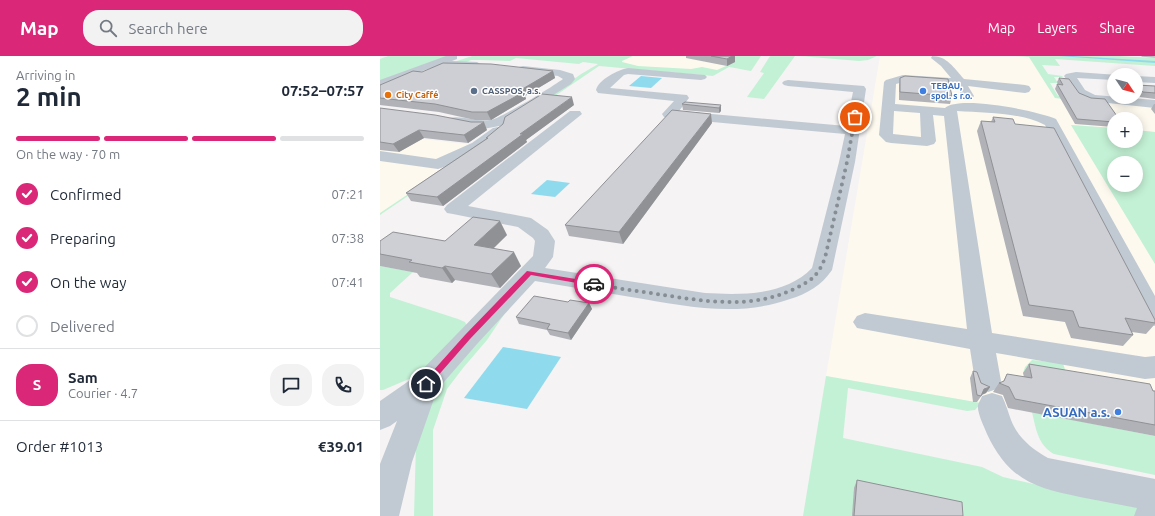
<!DOCTYPE html>
<meta charset="utf-8">
<style>
:root{--surface:#fff;--page:#f2f2f3;--text:#1f2937;--muted:#747a83;--line:#e0e1e3;--accent:#db2777}
body{margin:0;font-family:Ubuntu,sans-serif;background:var(--page);color:var(--text);height:100vh;display:flex;flex-direction:column;font-size:15px;white-space:nowrap}
*{box-sizing:border-box;margin:0}
p{font-size:13px;color:var(--muted)}
.icon{flex:none;width:22px;height:22px;fill:none;stroke:currentColor;stroke-width:2;stroke-linecap:round;stroke-linejoin:round}
.map{position:relative;flex:1;overflow:hidden}
.details{display:flex;flex-direction:column;background:var(--surface);width:380px}
.details>*{flex:none}
.needle{width:26px;rotate:125deg}
.buttons{position:absolute;left:727px;top:12px;display:grid;gap:8px}
.buttons a{display:grid;place-items:center;width:36px;height:36px;border-radius:50%;background:var(--surface);box-shadow:0 2px 10px #0003;font-size:20px}
.pin{position:absolute;display:grid;place-items:center;width:34px;height:34px;color:#fff;margin:-17px;border:2px solid #fff;border-radius:50%;box-shadow:0 1px 4px #0007}
.courier{position:absolute;display:grid;place-items:center;width:40px;height:40px;margin:-20px;border:3px solid #db2777;border-radius:50%;background:#fff;color:#222;box-shadow:0 1px 5px #0007}
.overview em{font-style:normal;font-weight:700}
.overview div{display:flex;flex-direction:column-reverse}
.overview{display:flex;align-items:center;justify-content:space-between;height:68px;padding:0 16px}
h1{font-size:26px;font-weight:700;line-height:30px}
.bar{display:grid;grid-template-columns:repeat(4,1fr);gap:6px 4px;align-content:center;height:48px;padding:0 16px}
.bar i{height:5px;border-radius:3px;background:var(--line)}
.bar .selected{background:var(--accent)}
.bar p{grid-column:span 4}
.line{display:flex;align-items:center;gap:10px;padding:0 16px;border-top:1px solid var(--line)}
.line div{flex:1}
.round{display:grid;place-items:center;flex:none;width:42px;height:42px;border-radius:16px;background:var(--page)}
ol{padding:0 16px;list-style:none}
li{display:flex;align-items:center;gap:12px;height:44px}
li p{margin-inline-start:auto}
li .icon{padding:4px;border-radius:50%;background:var(--accent);color:#fff;stroke-width:4}
li:last-child{color:var(--muted)}
li i{width:22px;height:22px;border:2px solid var(--line);border-radius:50%}
header{display:flex;align-items:center;gap:24px;box-sizing:border-box;height:56px;padding:0 20px;background:var(--accent);color:#fff}
header strong{font-size:19px}
nav{display:flex;gap:22px;margin-inline-start:auto;font-size:14px}
.search{width:280px;height:36px;background:var(--page);display:flex;align-items:center;gap:10px;box-sizing:border-box;padding:0 14px;border-radius:16px;color:var(--muted);font-size:15px}
main{display:flex;flex:1;min-height:0}
.map>svg:first-child{display:block}
.commercial{fill:#fdf9ef}
.green{fill:#c3f1d5;fill-rule:evenodd}
.water{fill:#90daee}
.lines{fill:none;stroke-linecap:round;stroke-linejoin:round}
.stream{fill:#90daee;fill-rule:evenodd}
.minor{fill:#c1cad2;fill-rule:evenodd}
.rail{stroke:#b5b8bd;stroke-width:1.5}
.wall{fill:#b0b2b7}
.shaded-wall{fill:#909195}
.building{fill:#cdcfd5;stroke:#909195}
.route{fill:#db2777}
.done{stroke:#868d94;stroke-width:4;stroke-dasharray:0 7.2}
.service-dot{fill:#5c6f8a;stroke:#fff;stroke-width:1.5}
.shop-dot{fill:#3f7fe0;stroke:#fff;stroke-width:1.5}
.food-dot{fill:#e8710a;stroke:#fff;stroke-width:1.5}
.labels{text-anchor:middle;stroke-width:3;stroke-linejoin:round;paint-order:stroke}
.far-shop-label{font-size:9px;font-weight:bold;fill:#366cbe;stroke:#fff;text-anchor:start}
.far-service-label{font-size:9px;font-weight:bold;fill:#4e5e75;stroke:#fff;text-anchor:start}
.far-food-label{font-size:9px;font-weight:bold;fill:#c56008;stroke:#fff;text-anchor:start}
.near-shop-label{font-size:13px;font-weight:bold;fill:#366cbe;stroke:#fff;text-anchor:end}
</style>
<header>
<strong>Map</strong>
<div class="search"><svg class="icon" aria-label="search" viewBox="0 0 24 24"><circle cx="10" cy="10" r="6"/><path d="M15 15l6 6"/></svg>Search here</div>
<nav><a>Map</a><a>Layers</a><a>Share</a></nav>
</header>
<main>
<section class="details">
<div class="overview"><div><h1>2 min</h1><p>Arriving in</p></div><em>07:52–07:57</em></div>
<div class="bar"><i class="selected"></i><i class="selected"></i><i class="selected"></i><i></i><p>On the way · 70 m</p></div>
<ol>
<li><svg class="icon" aria-label="check" viewBox="0 0 24 24"><path d="M5 12l5 5 9-10"/></svg>Confirmed<p>07:21</p></li>
<li><svg class="icon" aria-label="check" viewBox="0 0 24 24"><path d="M5 12l5 5 9-10"/></svg>Preparing<p>07:38</p></li>
<li><svg class="icon" aria-label="check" viewBox="0 0 24 24"><path d="M5 12l5 5 9-10"/></svg>On the way<p>07:41</p></li>
<li><i></i>Delivered</li>
</ol>
<div class="line" style="height:72px"><b class="round" style="background:var(--accent);color:#fff">S</b><div><b>Sam</b><p>Courier · 4.7</p></div><a class="round"><svg class="icon" aria-label="chat" viewBox="0 0 24 24"><path d="M4 5h16v11H9l-5 4z"/></svg></a><a class="round"><svg class="icon" aria-label="phone" viewBox="0 0 24 24"><path d="M5 4h4l2 5-3 2q2 4 5 5l2-3 5 2v4C11 20 4 13 5 4z"/></svg></a></div>
<div class="line" style="height:52px"><div>Order #1013</div><b>€39.01</b></div>
</section>
<div class="map">
<svg width="775" height="460" viewBox="0 0 775 460">
<rect width="100%" height="100%" fill="#f5f3f3"/>
<g class="commercial">
<polygon points="162,0 368,0 359,13 349,11 333,20 225,6"/>
<polygon points="500,0 649,1 675,42 775,51 775,76 756,74 756,63 734,63 734,72 691,69 775,208 775,380 652,356 446,320"/>
<polygon points="0,78 101,90 0,159"/>
</g>
<g class="green">
<polygon points="8,0 70,0 0,25 0,3"/>
<path d="M92,0H253L242,5V6L258,10L311,13L322,11L337,14L355,6V0H381L371,15L349,11L333,20L219,10L0,159V157L100,90L193,24C200,18 210,13 218,8L203,6L199,8L136,2L130,5L101,4H91L85,7L74,6Z"/>
<polygon points="390,0 415,0 384,43 367,41 384,17 380,16"/>
<polygon points="420,0 497,0 488,4 479,5"/>
<polygon points="636,0 740,0 775,2 775,10 675,3 680,10 662,9 668,18 682,20 683,21 674,21 678,27 670,27 678,40 694,41 699,45 675,42 649,1"/>
<path d="M691,69L734,72V85H756V74L775,76V208ZM734,107H756V129H734Z"/>
<polygon points="0,210 33,216 10,237 10,241 78,263 85,266 87,270 45,314 29,323 3,334 0,334"/>
<polygon points="139,236 107,284 83,312 67,333 53,374 53,460 34,460 36,388 54,331"/>
<polygon points="652,304 683,307 688,324 643,317 645,311"/>
<polygon points="446,320 601,347 595,354 587,355 468,332 463,382 602,411 623,421 759,452 756,460 423,460"/>
<path d="M652,356L775,380V419L674,398C658,389 656,373 652,356Z"/>
</g>
<g class="water">
<polygon points="261,20 282,22 271,32 249,30"/>
<polygon points="167,124 190,127 175,141 151,138"/>
<polygon points="123,291 181,301 147,353 84,342"/>
</g>
<g class="lines">
<polygon class="stream" points="679,0 693,0 775,5 775,7"/>
<g class="minor">
<path d="M66,0H77V3L72,5L97,6L102,9C94,19 70,8 60,10C39,14 20,26 0,31V24Z"/>
<path d="M552,0C567,0 574,12 584,23L645,29L649,30L651,33L649,36L645,37L588,30L594,40L592,43H584L576,29L523,26L516,28L515,48L565,52C579,39 658,55 676,63L775,240V270L767,267L763,261L665,69C639,56 606,57 577,55L612,277L765,301L775,300V322L765,323L616,297L621,325L617,333L608,336L599,333L595,325L590,293L477,272L473,266L477,260L485,257L587,273L564,60L553,59L556,85L554,88L547,90L511,87L506,86L499,79L504,26L506,24L523,19L571,22L561,10L551,2ZM514,55L540,57L541,81L513,78Z"/>
<path d="M143,10L180,14L193,18L195,23L191,28L125,69L103,73L69,68L67,65L69,62C82,59 96,66 110,64C120,63 172,31 183,23L178,20L139,15L138,13L139,11Z"/>
<path d="M248,12L325,19L327,21L325,23L321,24L248,18L244,19L230,32L307,39L309,42L299,55L466,70L473,36L408,30L404,29L402,27L404,25L408,24L484,30L486,33L475,106L452,214C442,229 427,238 410,243C357,262 305,250 251,241C219,236 187,230 155,225L97,288L57,334L32,406L19,460H0V408L17,365L10,370L0,374V345L36,320L153,200L155,185L153,182L138,171L73,158L67,157L64,153L67,149L190,55H200L202,58L88,150L151,162L168,174L175,185L173,201L165,212L325,237C361,239 405,240 432,212L459,106L465,78L289,62L284,61L282,58L294,45L218,37L216,34C219,23 238,14 248,12Z"/>
<polygon points="696,16 738,19 734,19 734,24 697,22 705,34 715,39 775,44 775,52 709,45 697,40 684,20 686,18"/>
<polygon points="756,20 775,21 775,27 756,26"/>
<polygon points="118,71 123,72 125,75 123,78 102,93 64,111 58,113 0,105 0,95 56,103 92,87 113,72"/>
<path d="M612,337L622,340C626,348 628,356 631,364C638,382 652,393 668,402L775,423V460H754L757,452C738,448 719,445 700,441C654,432 628,423 607,378C604,370 597,357 598,349C599,346 601,343 602,340Z"/>
</g>
<polyline class="rail" points="762,0 775,1"/>
</g>
<g class="wall">
<polygon points="306,0 355,0 355,6 347,10 306,2"/>
<polygon points="173,15 175,22 145,40 146,43 111,64 95,64 59,56 0,49 0,29 42,16"/>
<polygon points="520,22 572,40 570,48 519,44 519,29"/>
<polygon points="679,22 734,63 734,71 695,68 675,33 677,28 678,28 677,26"/>
<polygon points="756,29 775,30 775,43 760,41 756,37"/>
<polygon points="302,48 341,49 341,55 339,57 303,54"/>
<polygon points="774,48 775,48 775,58 771,53"/>
<polygon points="194,49 146,84 147,86 63,150 31,145 26,137 107,82 106,82"/>
<polygon points="0,52 107,74 88,87 44,82 19,96 0,94"/>
<polygon points="613,61 635,68 775,264 775,268 766,278 752,276 753,279 743,290 691,282 685,266 643,260 597,75 601,65 611,66"/>
<polygon points="332,67 243,188 189,180 185,169"/>
<polygon points="127,179 114,192 141,210 120,232 75,224 72,227 40,221 37,217 0,210 0,185 65,185"/>
<polygon points="188,246 209,247 212,253 191,284 170,279 167,274 139,268 136,261"/>
<polygon points="649,308 775,335 775,380 628,352 623,339 613,336 619,327 623,326 627,318 644,321 643,317"/>
<polygon points="593,315 601,327 610,331 606,337 602,339 597,346 593,346 590,322"/>
<polygon points="477,424 583,460 472,460 474,432"/>
</g>
<g class="shaded-wall">
<polygon points="352,0 355,0 355,6 347,10 347,3"/>
<polygon points="173,15 175,22 145,40 146,43 111,64 107,56 139,35"/>
<polygon points="192,41 194,49 146,84 147,86 63,150 57,141 140,78"/>
<polygon points="341,49 341,55 339,57 339,52"/>
<polygon points="331,58 332,67 243,188 239,176"/>
<polygon points="104,66 107,74 88,87 84,79"/>
<polygon points="39,74 44,82 19,96 13,88"/>
<polygon points="120,165 127,179 102,203 94,189"/>
<polygon points="134,196 141,210 120,232 111,218"/>
<polygon points="65,210 75,224 72,227 62,212"/>
<polygon points="209,247 212,253 191,284 188,277"/>
<polygon points="610,331 606,337 601,339 604,333"/>
</g>
<g class="building">
<polygon points="331,0 352,0 347,3"/>
<polygon points="63,7 111,8 173,15 139,35 144,36 107,56 92,56 55,48 0,42 0,29 33,15 42,16"/>
<polygon points="525,20 568,23 572,40 520,36 520,22"/>
<polygon points="679,22 689,23 699,37 711,42 725,43 739,63 734,63 734,66 697,63 677,28 683,29"/>
<polygon points="756,29 775,30 775,37 763,36"/>
<polygon points="162,38 192,41 140,78 143,78 57,141 26,137 108,82 106,82 123,68 125,61"/>
<polygon points="305,46 341,49 339,52 302,48"/>
<polygon points="0,52 55,59 91,66 104,66 84,79 39,74 13,88 0,86"/>
<polygon points="292,54 331,58 239,176 185,169"/>
<polygon points="613,61 633,63 635,68 674,72 775,264 775,267 745,262 753,279 699,271 693,255 649,249 601,65 615,66"/>
<polygon points="93,161 120,165 94,189 134,196 111,218 65,210 62,212 29,206 32,204 0,198 0,185 13,176 65,185"/>
<polygon points="154,240 188,246 190,244 209,247 188,277 167,273 170,268 136,261"/>
<polygon points="649,308 770,328 773,335 775,335 775,369 635,343 629,331 619,327 624,325 627,318 652,322"/>
<polygon points="593,315 597,316 601,327 610,331 604,333 601,340 597,339"/>
<polygon points="477,424 582,446 583,460 474,460"/>
</g>
<polygon class="route" points="147,215 214,226 217,228 214,230 151,219 90,283 49,330 44,330 44,325 85,279"/>
<g class="lines">
<path class="done" d="M214,228C235,232 256,235 277,238C323,245 371,254 414,233C431,225 438,220 445,202L467,106L475,61"/>
</g>
<circle class="service-dot" cx="94" cy="35" r="4"/>
<g class="shop-dot">
<circle cx="543" cy="35" r="4"/>
<circle cx="738" cy="356" r="4"/>
</g>
<circle class="food-dot" cx="8" cy="39" r="4"/>
<g class="labels">
<g class="far-shop-label">
<text x="551" y="33">TEBAU,<tspan x="551" dy="10">spol. s r.o.</tspan></text>
</g>
<g class="far-service-label">
<text x="102" y="38">CASSPOS, a.s.</text>
</g>
<g class="far-food-label">
<text x="16" y="42">City Caffé</text>
</g>
<g class="near-shop-label">
<text x="730" y="361">ASUAN a.s.</text>
</g>
</g>
</svg>
<div class="buttons">
<a><svg class="needle" viewBox="-14 -14 28 28"><path d="M0-13l5 13h-10z" fill="#e53935"/><path d="M0 13l5-13h-10z" fill="#747a83"/></svg></a>
<a>+</a>
<a>−</a>
</div>
<div class="pin" style="left:475px;top:61px;background:#ea580c"><svg class="icon" aria-label="bag" viewBox="0 0 24 24"><path d="M5 8h14l-1 12H6zM9 8a3 3 0 0 1 6 0"/></svg></div>
<div class="pin" style="left:46px;top:328px;background:#1f2937"><svg class="icon" aria-label="home" viewBox="0 0 24 24"><path d="M3 11l9-7 9 7M6 9v11h12V9"/></svg></div>
<div class="courier" style="left:214px;top:228px"><svg class="icon" aria-label="car" viewBox="0 0 24 24"><path d="M5 17H2v-5l4-1 3-4h7l3 4 3 1v5h-3M9 17h6M6 11h13"/><circle cx="7" cy="17" r="2"/><circle cx="17" cy="17" r="2"/></svg></div>
</div>
</main>
